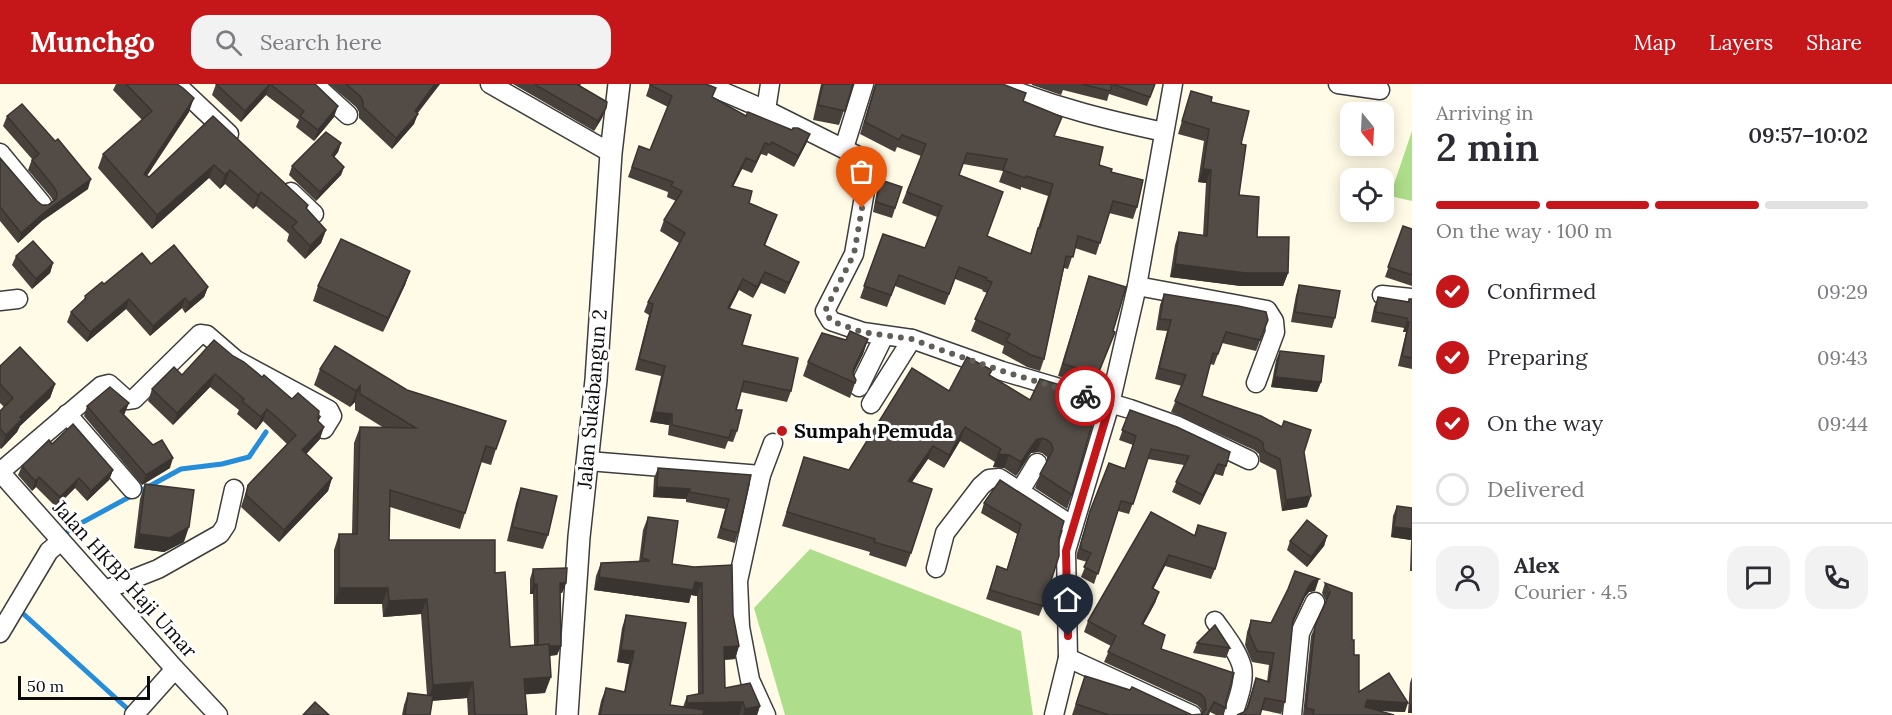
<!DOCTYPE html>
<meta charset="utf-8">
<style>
:root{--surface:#fff;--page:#f2f2f3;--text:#2b2b33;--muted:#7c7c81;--line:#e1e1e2;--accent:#c5161a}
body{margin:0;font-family:Lora,serif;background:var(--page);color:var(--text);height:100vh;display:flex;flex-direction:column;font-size:22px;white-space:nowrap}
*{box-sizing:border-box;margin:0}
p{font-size:20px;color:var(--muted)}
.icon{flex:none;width:33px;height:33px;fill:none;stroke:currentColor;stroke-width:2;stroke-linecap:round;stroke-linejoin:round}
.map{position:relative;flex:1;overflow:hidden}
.side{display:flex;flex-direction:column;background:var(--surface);width:480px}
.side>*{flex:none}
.needle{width:39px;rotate:162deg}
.tools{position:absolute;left:1340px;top:18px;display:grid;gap:12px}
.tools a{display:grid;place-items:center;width:54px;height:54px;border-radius:12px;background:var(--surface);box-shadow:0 3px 15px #0003;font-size:30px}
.scale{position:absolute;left:18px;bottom:15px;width:132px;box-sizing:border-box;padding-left:6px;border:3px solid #0a0a0a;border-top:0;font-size:16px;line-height:21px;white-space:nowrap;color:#0a0a0a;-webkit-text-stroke:4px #fff;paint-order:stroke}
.pin{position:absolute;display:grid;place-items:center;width:51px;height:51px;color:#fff;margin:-62px -26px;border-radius:50% 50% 50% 0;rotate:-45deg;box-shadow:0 0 6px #0007}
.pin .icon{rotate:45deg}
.courier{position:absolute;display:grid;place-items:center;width:60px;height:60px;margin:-30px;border:4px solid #c5161a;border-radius:50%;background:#fff;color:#222;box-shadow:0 2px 8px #0007}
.overview em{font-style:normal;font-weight:600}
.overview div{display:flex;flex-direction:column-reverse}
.overview{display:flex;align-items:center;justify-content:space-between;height:102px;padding:0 24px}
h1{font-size:39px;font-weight:600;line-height:45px}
.bar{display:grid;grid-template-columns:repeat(4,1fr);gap:9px 6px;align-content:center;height:72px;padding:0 24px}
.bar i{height:8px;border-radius:4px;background:var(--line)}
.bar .on{background:var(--accent)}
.bar p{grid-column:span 4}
.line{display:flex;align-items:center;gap:15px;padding:0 24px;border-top:2px solid var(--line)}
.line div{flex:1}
.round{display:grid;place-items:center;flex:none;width:63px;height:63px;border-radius:18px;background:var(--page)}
ol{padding:0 24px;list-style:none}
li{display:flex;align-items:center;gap:18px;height:66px}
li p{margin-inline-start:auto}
li .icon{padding:6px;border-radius:50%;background:var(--accent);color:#fff;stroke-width:4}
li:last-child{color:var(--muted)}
li i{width:33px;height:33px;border:3px solid var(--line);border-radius:50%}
header{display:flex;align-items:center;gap:36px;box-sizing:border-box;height:84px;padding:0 30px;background:var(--accent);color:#fff}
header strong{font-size:28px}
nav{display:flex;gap:33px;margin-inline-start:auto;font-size:21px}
.search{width:420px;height:54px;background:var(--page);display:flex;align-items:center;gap:15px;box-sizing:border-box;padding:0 21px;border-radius:18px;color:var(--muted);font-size:22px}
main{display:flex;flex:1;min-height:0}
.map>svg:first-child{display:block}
.forest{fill:#aede8b}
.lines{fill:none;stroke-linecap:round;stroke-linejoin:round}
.stream{stroke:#258dda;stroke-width:5}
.minor-casing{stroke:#3d3d3d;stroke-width:21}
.tertiary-casing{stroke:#3d3d3d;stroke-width:24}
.minor{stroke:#fff;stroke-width:18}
.tertiary{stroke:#fff;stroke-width:21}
.wall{fill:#47403b;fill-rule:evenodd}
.shaded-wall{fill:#3a3430}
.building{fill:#534b45;stroke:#3a3430;stroke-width:1.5;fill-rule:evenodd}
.done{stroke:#605e57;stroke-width:6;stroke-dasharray:0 10.8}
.route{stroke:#c5161a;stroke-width:8}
.poi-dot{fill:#c5161a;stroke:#fff;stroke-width:2}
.labels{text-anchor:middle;stroke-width:6;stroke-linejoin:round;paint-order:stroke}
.street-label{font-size:20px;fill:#0a0a0a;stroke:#fff}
.poi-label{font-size:20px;font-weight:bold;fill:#0a0a0a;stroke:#fff;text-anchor:start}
</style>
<header>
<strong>Munchgo</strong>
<div class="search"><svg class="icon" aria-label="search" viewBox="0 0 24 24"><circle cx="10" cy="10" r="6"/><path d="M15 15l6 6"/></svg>Search here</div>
<nav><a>Map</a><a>Layers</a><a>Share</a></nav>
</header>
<main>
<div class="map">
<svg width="1412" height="631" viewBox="0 0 1412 631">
<rect width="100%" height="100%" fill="#fffbe6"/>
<g class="forest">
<polygon points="1412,47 1412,117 1390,112"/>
<polygon points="810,465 1021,547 1033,631 785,631 754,524"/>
</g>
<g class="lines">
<g class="stream">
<polyline points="61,453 72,444 181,385 222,380 249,373 266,348"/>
<polyline points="18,525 131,628"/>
</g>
<defs>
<g id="minor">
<polyline points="176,0 229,50"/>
<polyline points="314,0 348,31"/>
<polyline points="490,0 611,69"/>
<polyline points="705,0 766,26 870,78 854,170 825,227 831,237 863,248 912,255 1002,287 1130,325 1178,342 1249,376"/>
<polyline points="1338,0 1380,6"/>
<path d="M1005,3C1059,24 1108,36 1164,48"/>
<polyline points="766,26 770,0"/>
<polyline points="844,64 864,0"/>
<polyline points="0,69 42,120"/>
<polyline points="291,108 314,130"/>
<polyline points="1137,202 1267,226 1274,237 1275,248 1256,299"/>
<polyline points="1382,211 1412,214"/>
<polyline points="0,217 18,215"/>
<polyline points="859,303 884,252"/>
<polyline points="871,320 912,255"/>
<polyline points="67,330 132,405"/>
<polyline points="588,377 761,391"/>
<polyline points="1020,407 1037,379"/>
<polyline points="936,484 945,449 981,402 989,395 999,394 1073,442"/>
<polyline points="105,506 158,485 220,450 226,441 234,405"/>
<path d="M1215,537C1224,550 1238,567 1242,583C1245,599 1237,617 1233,631"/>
<polyline points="0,549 49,467 61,457"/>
<polyline points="1068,574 1192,631"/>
<polyline points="134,631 175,585"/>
<polyline points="218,631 175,585 0,388 101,302 109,300 127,316 134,315 200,250 207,251 236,276 329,326 332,332 324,345"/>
<polyline points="766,631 750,596 740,543 738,497 761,391 773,359"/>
<polyline points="1054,631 1068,574 1066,467 1110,320 1137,202 1173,0"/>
<polyline points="1292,631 1300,549 1315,518"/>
</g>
<polyline id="tertiary" points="567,631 579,453 596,296 611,69 619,0"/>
</defs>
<use href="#minor" class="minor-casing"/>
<use href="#tertiary" class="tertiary-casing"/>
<use href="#minor" class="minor"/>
<use href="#tertiary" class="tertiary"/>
</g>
<g class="wall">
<polygon points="116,0 177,0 189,28 147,92 149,93 213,32 308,121 307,125 326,146 321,159 305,175 287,157 289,150 256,122 253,125 225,100 220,105 209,94 152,145 98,84 103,70 142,36 113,6"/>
<polygon points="216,0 315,0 334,33 314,57 296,43 299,36 266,11 241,38 212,11"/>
<polygon points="329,0 440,0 417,29 414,40 392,65 359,34 359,28 356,23"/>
<polygon points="513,0 581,0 580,2 606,24 602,34 594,47"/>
<polygon points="650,0 713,13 746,32 792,46 810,50 806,60 794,83 768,69 767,72 761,70 752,89 742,85 733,102 749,119 777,131 765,162 799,178 785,210 761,199 753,214 739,206 730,224 742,261 791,307 787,318 741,308 736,326 737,347 733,358 728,357 725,365 668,351 669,341 650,338 661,292 635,286 649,231 644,228 648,218 679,159 660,147 664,136 676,117 667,113 668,108 628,93 639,62 650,66 668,23 646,12"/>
<polygon points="821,0 853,0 839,41 813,36"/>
<path d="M875,0H1004L1023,17L1055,52L1111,88L1137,123L1133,135L1109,129L1096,171L1075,164L1068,185L1064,184L1044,275L1040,287L1027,283L1002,269L1004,262L971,247L987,209L982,207L983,206L955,195L945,221L895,202L887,223L860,214L883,150L925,164L937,133L902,119L921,72L897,63L895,68L860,50ZM963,80L1003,87L999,98L1021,106V103L1048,112L1030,170L987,152L959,91Z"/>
<polygon points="1032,0 1155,0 1147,22 1109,10 1107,17 1063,6 1061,11 1032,1"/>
<polygon points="1191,7 1211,18 1241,60 1239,111 1257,153 1288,189 1283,202 1241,202 1170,193 1175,161 1179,148 1203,151 1206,99 1198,98 1204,57 1178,50"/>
<polygon points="7,32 88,105 42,137 18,159 0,137 0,74 37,117 42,121 48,121 53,117 51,113 28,86 32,75 3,42"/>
<polygon points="341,59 338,68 334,73 344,83 341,91 316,117 289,91 292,82"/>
<polygon points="881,96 902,103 892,134 873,128 877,106"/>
<polygon points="1403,142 1412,145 1412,202 1385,193"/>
<polygon points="16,172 53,179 50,189 32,205 12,181"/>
<polygon points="151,180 208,203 204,213 185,229 182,224 150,252 126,225 87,258 67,238 71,228 84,216 85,212 104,200"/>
<polygon points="410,187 405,201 383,248 313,217 318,202"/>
<polygon points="1089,192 1113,247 1115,248 1093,302 1058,292"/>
<polygon points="1299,201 1335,234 1332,244 1291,238 1296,211"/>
<polygon points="1164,210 1268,236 1256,267 1222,259 1214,281 1210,280 1202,312 1304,368 1307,423 1282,427 1276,386 1260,378 1259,370 1254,366 1171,328 1182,302 1155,295 1167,247 1156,246 1160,221"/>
<polygon points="1378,213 1408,218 1409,215 1412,215 1412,285 1398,282 1406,248 1403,248 1404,244 1371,238 1374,223"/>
<polygon points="868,255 863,270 853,289 856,296 850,314 803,292 808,278"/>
<polygon points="1280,267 1321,298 1317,308 1271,303 1276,276"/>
<polygon points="233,272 318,337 320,355 306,370 332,394 328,407 279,458 241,423 248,401 287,360 263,337 256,346 237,330 239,326 210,303 173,341 148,317 152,305 182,291"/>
<polygon points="0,282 55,300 50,314 20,342 17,348 1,365 0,364 0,327 4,323 0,319"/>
<polygon points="320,285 496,365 491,381 481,378 460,445 390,423 389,456 495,489 510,563 534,561 533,510 530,510 530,495 533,485 566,499 562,509 560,509 561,562 557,571 550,572 545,609 525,610 527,631 468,631 467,614 432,617 430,631 402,631 404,621 408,609 427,611 421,530 383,533 382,520 334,520 334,466 339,450 352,450 354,359 360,343 384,344 355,326 355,318 350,323 314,301"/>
<polygon points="990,291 1030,316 1100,313 1072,411 1067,425 1035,404 1040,390 1047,377 1047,373 1042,369 1037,368 1031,369 1016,392 1004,384 993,383 995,378 960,357 944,384 928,375 912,398 911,469 906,483 869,471 870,468 782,442 804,373 849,386 949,307"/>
<polygon points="87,322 125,329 124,331 170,384 142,401 84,332"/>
<polygon points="1130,326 1226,382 1223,392 1215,390 1200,421 1172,408 1184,381 1148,375 1129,430 1118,427 1094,500 1081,493 1087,478 1077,475 1077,469 1087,437 1109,379 1125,384 1133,361 1119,356"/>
<polygon points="52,360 113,386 109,396 87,417 75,404 56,423 36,403 32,407 18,391 22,382"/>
<polygon points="658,384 751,391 738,449 735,459 717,454 725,425 686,418 686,415 653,413 654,394"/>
<polygon points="145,400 184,458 164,468 134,464 140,415"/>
<polygon points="521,404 548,451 543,465 507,457 516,419"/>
<polygon points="984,419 1059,454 1043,522 1039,532 986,515 997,482 1007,485 1017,450 981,429"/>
<polygon points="1397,422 1412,424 1412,487 1410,487 1411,456 1391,453 1393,432"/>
<polygon points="1151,428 1194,452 1198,441 1215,485 1211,495 1165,482 1153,505 1159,508 1155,519 1143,541 1161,565 1226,617 1226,624 1223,631 1216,631 1210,628 1209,631 1072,631 1085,592 1192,631 1202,630 1201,625 1197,621 1104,578 1111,562 1084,548 1088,537"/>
<polygon points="648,433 672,480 694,483 733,531 739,562 735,575 724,576 725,604 760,622 757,631 598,631 601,617 606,604 624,608 629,580 617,578 622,544 626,531 670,621 683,623 687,612 698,610 697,512 691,511 689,519 594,506 596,492 601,479 639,478 643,446"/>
<polygon points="1327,452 1324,462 1307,483 1287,466 1290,457"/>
<polygon points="1325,499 1352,556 1359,608 1405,628 1378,627 1394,631 1303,631 1311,552 1326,517 1322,509"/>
<polygon points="1288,505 1315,507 1309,508 1305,513 1293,539 1285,618 1281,630 1262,626 1244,628 1246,625 1256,594 1267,598 1269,581 1252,578 1245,561 1247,548 1251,536 1271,539"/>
<polygon points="1197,559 1230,564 1226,574 1193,569"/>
<polygon points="1412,593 1412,629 1408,629 1410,599"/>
</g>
<g class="shaded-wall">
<polygon points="270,0 266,11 241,38 245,27"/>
<polygon points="435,0 440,0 411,38 415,27"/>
<polygon points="194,14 189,28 139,103 144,90"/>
<polygon points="338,22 334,33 314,57 318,46"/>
<polygon points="606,24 602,34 594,47 598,37"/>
<polygon points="418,30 414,40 392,65 396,54"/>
<polygon points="810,50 806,60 794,83 798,72"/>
<polygon points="341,59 338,68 329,80 332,71"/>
<polygon points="765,59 761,70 752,89 756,78"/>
<polygon points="746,74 742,85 728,113 732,102"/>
<polygon points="214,81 209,94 152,145 157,131"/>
<polygon points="344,83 341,91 316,117 320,108"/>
<polygon points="1203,85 1211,86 1206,99 1198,98"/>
<polygon points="230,86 225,100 220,105 225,91"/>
<polygon points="91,95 88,105 42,137 18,159 21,149 45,128"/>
<polygon points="261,108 256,122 253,125 258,111"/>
<polygon points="326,146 321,159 305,175 310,162"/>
<polygon points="799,178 795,188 785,210 789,199"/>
<polygon points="53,179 50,189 32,205 36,195"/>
<polygon points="1175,180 1288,189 1283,202 1241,202 1170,193"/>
<polygon points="410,187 405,201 383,248 388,234"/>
<polygon points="765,188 761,199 753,214 757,203"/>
<polygon points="743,195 739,206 724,235 728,224"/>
<polygon points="208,203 204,213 185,229 189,219"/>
<polygon points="185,214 182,224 150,252 153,242"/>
<polygon points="129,215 126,225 87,258 90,248"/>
<polygon points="1407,238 1409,238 1406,248 1403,248"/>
<polygon points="868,255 863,270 849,299 854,284"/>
<polygon points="215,290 210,303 173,341 177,329"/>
<polygon points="1275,293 1321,298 1317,308 1271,303"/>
<polygon points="55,300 50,314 20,342 17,348 1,365 6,351 20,333"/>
<polygon points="360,302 355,318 350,323 356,307"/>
<polygon points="129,319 125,329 117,337 120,327"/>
<polygon points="267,325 263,337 256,346 261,333"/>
<polygon points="654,328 672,330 669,341 650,338"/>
<polygon points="324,343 320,355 298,379 302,366"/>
<polygon points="965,343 960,357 944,384 949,371"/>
<polygon points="1042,354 1037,368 1031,369 1016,392 1021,378 1036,356"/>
<polygon points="933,362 928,375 903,411 908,397"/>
<polygon points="998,370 1009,371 1004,384 993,383"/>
<polygon points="173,374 170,384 142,401 146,391"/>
<polygon points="1218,380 1215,390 1200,421 1203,411"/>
<polygon points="113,386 109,396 87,417 91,407"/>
<polygon points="39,393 36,403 32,407 35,397"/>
<polygon points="79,394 75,404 56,423 60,413"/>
<polygon points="332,394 328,407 279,458 284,446"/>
<polygon points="657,403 690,405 686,415 653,413"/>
<polygon points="1311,412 1307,423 1282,427 1286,416"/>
<polygon points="189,443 184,458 164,468 134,464 139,450"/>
<polygon points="1394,443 1412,445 1412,452 1411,456 1391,453"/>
<polygon points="1327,452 1324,462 1307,483 1311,473"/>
<polygon points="1169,471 1165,482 1148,515 1152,504"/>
<polygon points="599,493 695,498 702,499 697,512 691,511 689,519 594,506"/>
<polygon points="1319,495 1315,507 1309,508 1305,513 1289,548 1293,536 1309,502 1313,497"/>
<polygon points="560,499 566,499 562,509 556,509"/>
<polygon points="534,500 537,500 533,510 530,510"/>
<polygon points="339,504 388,504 382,520 334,520"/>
<polygon points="1159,508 1155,519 1138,550 1142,540"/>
<polygon points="427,515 421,530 383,533 389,517"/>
<polygon points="538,562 561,562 557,571 534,572"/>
<polygon points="739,562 735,575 720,576 724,563"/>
<polygon points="621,566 634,567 629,580 617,578"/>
<polygon points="551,593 545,609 518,611 524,595"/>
<polygon points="473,598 467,614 428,617 433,601"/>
<polygon points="1367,616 1408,619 1405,628 1363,626"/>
<polygon points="743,618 739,631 683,631 687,619"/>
<polygon points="1411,619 1412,619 1412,629 1408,629"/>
<polygon points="760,622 757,631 743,631 745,625"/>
</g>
<g class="building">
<polygon points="126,0 177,0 183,4 194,14 144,90 149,93 213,32 308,121 306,124 326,146 310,162 292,143 297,138 261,108 258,111 230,86 225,91 214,81 157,131 103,70 152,27"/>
<polygon points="216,0 315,0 338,22 318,46 300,32 304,27 270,0 245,27"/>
<polygon points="346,0 435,0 415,27 418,30 396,54 363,23 363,17 360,12"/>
<polygon points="534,0 579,0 578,1 607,18 606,24 598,37"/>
<polygon points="650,0 706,0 716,4 712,13 746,32 748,28 792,46 793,44 798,44 810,50 798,72 772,58 770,61 765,59 756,78 746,74 732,102 752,107 749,119 777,131 764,161 799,178 789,199 765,188 757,203 743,195 728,224 751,231 742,261 798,274 791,307 744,297 736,326 742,326 737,347 731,346 729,354 672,341 672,330 654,328 665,282 639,275 653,220 648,218 685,149 664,136 682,107 671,102 673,98 632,83 639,62 650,66 672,12 650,1"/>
<polygon points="823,0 853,0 845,27 818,21"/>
<path d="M876,0H1004L1005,1L1026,9L1023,17L1062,33L1054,52L1103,63L1099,81L1112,85L1111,88L1143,96L1137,123L1113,117L1100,159L1078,152L1073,173L1066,172L1044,275L1031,271L1006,257L1010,250L975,235L992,198L986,196L987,194L959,183L949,210L899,191L891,211L864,202L883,150L925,164L942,122L907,108L926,60L902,51L899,56L865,38ZM967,69L1007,75L1003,86L1025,94L1026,92L1053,100L1040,144H1038L1031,170L987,152L1003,108L959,91Z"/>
<polygon points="1081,0 1155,0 1150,13 1112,0 1110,7"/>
<polygon points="1191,7 1212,13 1211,18 1249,27 1241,60 1246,61 1239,111 1259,113 1257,153 1289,153 1288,189 1246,189 1175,180 1179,148 1207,152 1211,86 1203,85 1209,45 1182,37"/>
<polygon points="22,20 55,57 58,55 91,95 45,128 21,149 0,123 0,74 37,117 42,121 48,121 56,115 57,109 54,103 32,76 39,70 7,32"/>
<polygon points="326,48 341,59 332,71 344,83 320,108 292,82"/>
<polygon points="881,96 902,103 895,124 876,118"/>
<polygon points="1403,142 1412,145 1412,191 1388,183"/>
<polygon points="341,155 410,187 388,234 318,202"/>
<polygon points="33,157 53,179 36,195 16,172"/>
<polygon points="174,161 208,203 189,219 185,214 153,242 129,215 90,248 71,228 86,214 85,212 102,198 104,200 142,169 151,180"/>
<polygon points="1089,192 1126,203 1113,247 1115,248 1098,290 1063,280"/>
<polygon points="1299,201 1340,207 1335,234 1295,228"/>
<polygon points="1164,210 1238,222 1266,228 1268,236 1260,256 1226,248 1218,270 1213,269 1202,312 1261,332 1282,343 1284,337 1311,346 1304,368 1311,412 1286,416 1280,375 1264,367 1263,359 1258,355 1175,317 1186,291 1159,284 1171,236 1160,235"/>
<polygon points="1378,213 1409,218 1409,215 1412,215 1412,274 1402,272 1409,238 1407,238 1407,234 1375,228"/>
<polygon points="850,247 868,255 854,284 853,290 856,296 855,299 808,278 822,249 846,256"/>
<polygon points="214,256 233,272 244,278 262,293 264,291 292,315 298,309 319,327 318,337 324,343 302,366 332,394 284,446 246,411 248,401 296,351 267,325 261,333 242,317 244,315 215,290 177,329 152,305 174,283 182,291"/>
<polygon points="335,262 407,306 506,337 496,365 486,362 465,429 390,406 389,456 495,456 495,489 505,488 510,563 549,560 551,593 524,595 527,631 475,631 473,598 433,601 427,515 389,517 388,504 339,504 339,450 357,450 360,343 416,344 360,310 360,302 356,307 320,285"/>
<polygon points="20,263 55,300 20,333 22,335 6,351 0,345 0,327 13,314 0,300 0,282"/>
<polygon points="1280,267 1324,272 1321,298 1275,293"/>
<polygon points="967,273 992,286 989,291 1030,316 1040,295 1100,313 1072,411 1040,390 1053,366 1051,359 1047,356 1042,354 1036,356 1021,378 1009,371 998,370 1001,365 965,343 949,371 933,362 908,397 932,405 911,469 874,458 875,455 787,428 804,373 849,386 912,284 949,307"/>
<polygon points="110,303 129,319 120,327 153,361 162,356 173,374 146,391 87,322"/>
<polygon points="1130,326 1177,343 1230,368 1226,382 1218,380 1203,411 1176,398 1189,372 1151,365 1133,420 1121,417 1098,490 1084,483 1091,469 1081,465 1081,459 1090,427 1109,379 1125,385 1136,352 1122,346"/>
<polygon points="73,340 113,386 91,407 79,394 60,413 39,393 35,397 22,382 49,356 52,360"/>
<polygon points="658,384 751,391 738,449 721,444 729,415 689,408 690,405 657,403"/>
<polygon points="1000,396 1064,437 1059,454 1059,472 1043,522 990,506 997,482 1007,486 1021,440 984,419"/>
<polygon points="145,400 194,406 189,443 170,454 139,450"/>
<polygon points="521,404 557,412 548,451 512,443"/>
<polygon points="1397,422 1412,424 1412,445 1394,443"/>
<polygon points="1151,428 1195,452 1198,441 1226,449 1215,485 1169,471 1152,504 1159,508 1142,540 1165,551 1161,565 1234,589 1226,617 1226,624 1214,618 1207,631 1109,631 1076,620 1085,592 1130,606 1132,603 1192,631 1202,630 1206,625 1205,615 1201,610 1108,568 1116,552 1088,537"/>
<polygon points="648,433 678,437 672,480 694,483 732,481 733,531 739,562 724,563 725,604 750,599 760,622 745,625 743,618 687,619 687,612 703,609 702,499 695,498 693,506 599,493 601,479 649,477 649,476 642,474"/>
<polygon points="1307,436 1327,452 1311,473 1290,457"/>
<polygon points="567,484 566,499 560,499 561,562 549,562 549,560 538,561 537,500 534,500 533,485"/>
<polygon points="1295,487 1319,495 1313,497 1309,502 1293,536 1285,618 1265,614 1260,631 1237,631 1244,628 1248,623 1256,594 1269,598 1274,569 1257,567 1249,549 1251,536 1271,539 1288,505"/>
<polygon points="1325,499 1352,509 1352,556 1354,556 1354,571 1359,571 1359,608 1389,589 1408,619 1367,616 1365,623 1394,631 1313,631 1314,626 1306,624 1315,542 1330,508"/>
<polygon points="626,531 686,539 670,621 704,626 703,631 600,631 606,604 625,608 634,567 621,566"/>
<polygon points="1215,541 1230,564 1197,559"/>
<polygon points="408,609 433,612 430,631 405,631"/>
<polygon points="315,618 329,631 303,631"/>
</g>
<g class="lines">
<polyline class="done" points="862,124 854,170 825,227 831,237 862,248 912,255 930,262 1002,287 1085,312"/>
<polyline class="route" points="1068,552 1066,467 1110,320 1085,312"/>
</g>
<circle class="poi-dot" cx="782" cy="347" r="6"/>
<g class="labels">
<g class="street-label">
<text transform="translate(592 315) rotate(-85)" y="7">Jalan Sukabangun 2</text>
<text transform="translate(125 495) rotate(48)" y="7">Jalan HKBP Haji Umar</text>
</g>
<g class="poi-label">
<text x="794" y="354">Sumpah Pemuda</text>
</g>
</g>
</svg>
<div class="tools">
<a><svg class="needle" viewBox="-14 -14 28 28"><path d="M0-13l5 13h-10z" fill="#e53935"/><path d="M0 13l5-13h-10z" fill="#7c7c81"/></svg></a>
<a><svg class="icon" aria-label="locate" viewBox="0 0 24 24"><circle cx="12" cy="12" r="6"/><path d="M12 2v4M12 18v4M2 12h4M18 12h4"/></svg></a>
</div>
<div class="scale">50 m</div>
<div class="pin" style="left:862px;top:124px;background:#ea580c"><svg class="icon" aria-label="bag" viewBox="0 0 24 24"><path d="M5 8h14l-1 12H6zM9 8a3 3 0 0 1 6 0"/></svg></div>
<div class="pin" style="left:1068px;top:552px;background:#1f2937"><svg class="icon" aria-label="home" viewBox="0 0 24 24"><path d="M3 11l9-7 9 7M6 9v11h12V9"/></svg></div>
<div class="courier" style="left:1085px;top:312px"><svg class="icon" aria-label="bike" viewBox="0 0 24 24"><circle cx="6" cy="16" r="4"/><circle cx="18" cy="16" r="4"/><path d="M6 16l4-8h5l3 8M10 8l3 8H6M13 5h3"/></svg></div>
</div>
<section class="side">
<div class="overview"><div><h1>2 min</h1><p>Arriving in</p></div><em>09:57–10:02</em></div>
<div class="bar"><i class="on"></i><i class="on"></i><i class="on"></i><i></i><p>On the way · 100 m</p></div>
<ol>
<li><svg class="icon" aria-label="check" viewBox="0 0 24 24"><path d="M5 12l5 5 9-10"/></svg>Confirmed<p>09:29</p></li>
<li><svg class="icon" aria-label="check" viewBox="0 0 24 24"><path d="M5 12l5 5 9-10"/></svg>Preparing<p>09:43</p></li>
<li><svg class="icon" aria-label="check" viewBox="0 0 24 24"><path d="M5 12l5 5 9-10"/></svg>On the way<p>09:44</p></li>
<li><i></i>Delivered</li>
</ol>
<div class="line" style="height:108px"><a class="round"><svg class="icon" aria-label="person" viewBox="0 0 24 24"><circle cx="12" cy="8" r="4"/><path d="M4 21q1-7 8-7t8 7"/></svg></a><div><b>Alex</b><p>Courier · 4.5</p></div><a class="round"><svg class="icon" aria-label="chat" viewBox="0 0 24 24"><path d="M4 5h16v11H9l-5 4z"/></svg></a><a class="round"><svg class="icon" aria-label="phone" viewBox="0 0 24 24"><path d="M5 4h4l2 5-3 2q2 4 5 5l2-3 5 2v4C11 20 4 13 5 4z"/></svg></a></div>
</section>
</main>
